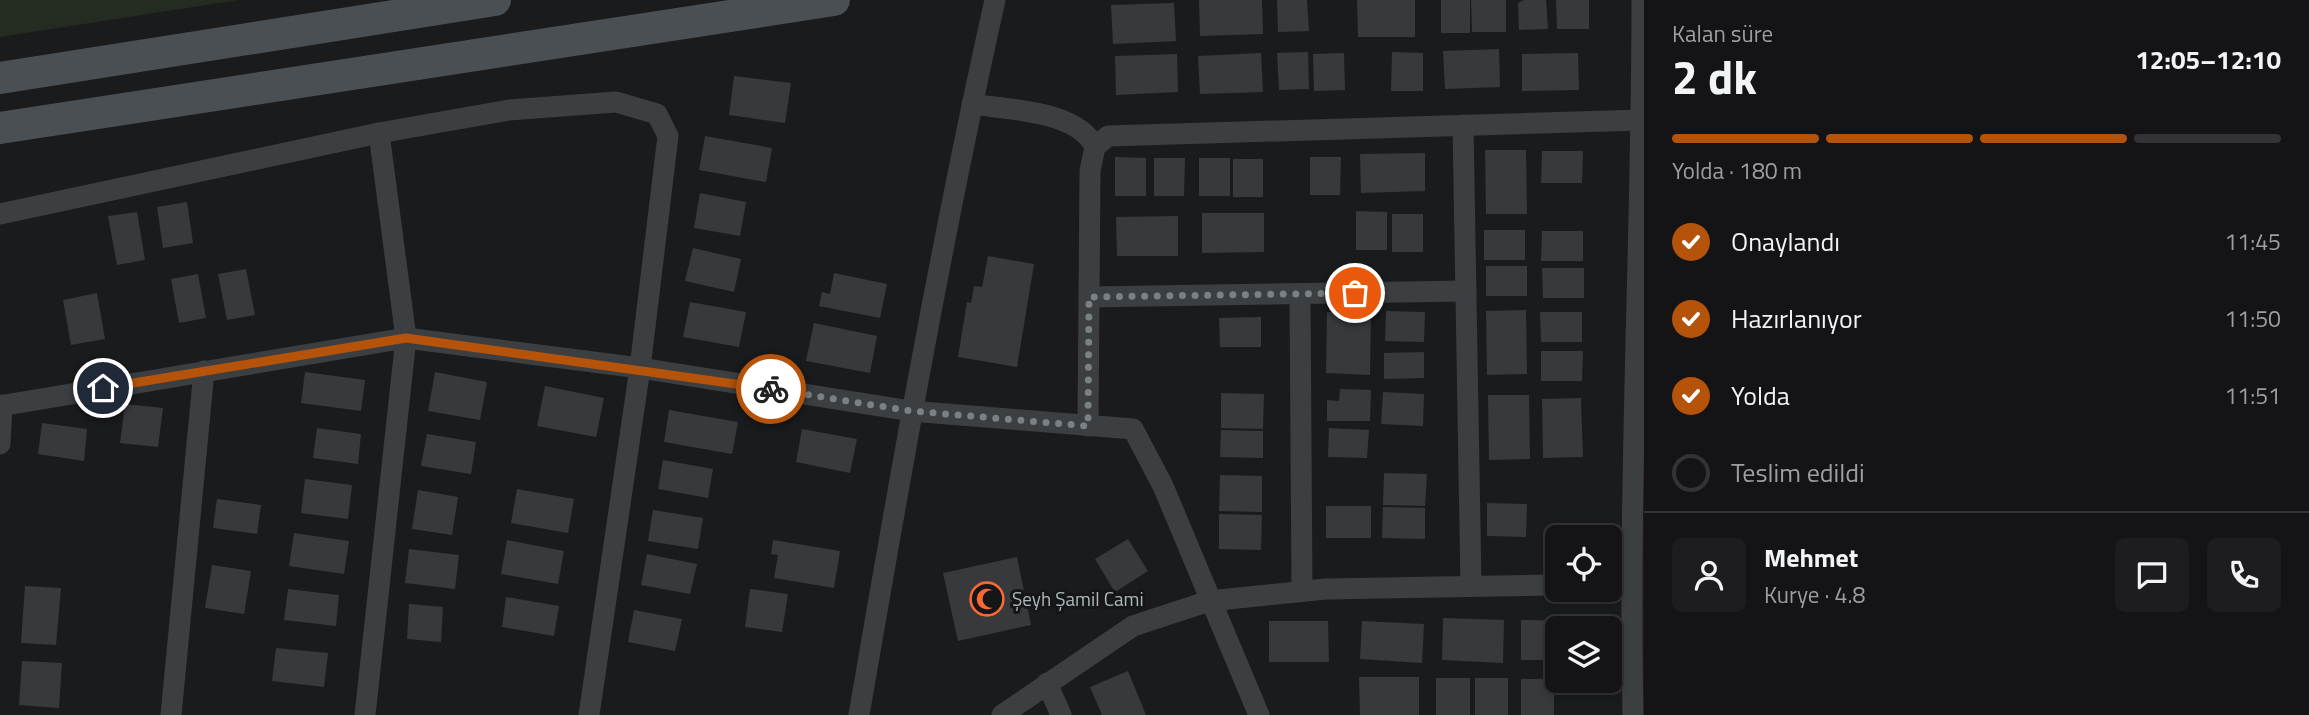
<!DOCTYPE html>
<html lang="tr">
<meta charset="utf-8">
<style>
:root{--surface:#141416;--page:#1d1d1f;--text:#f1f3f6;--muted:#9d9ea1;--line:#333335;--accent:#b45309}
body{margin:0;font-family:"Titillium Web",sans-serif;background:var(--page);color:var(--text);height:100vh;display:flex;flex-direction:column;font-size:26px;white-space:nowrap}
*{box-sizing:border-box;margin:0}
p{font-size:23px;color:var(--muted)}
.icon{flex:none;width:38px;height:38px;fill:none;stroke:currentColor;stroke-width:2;stroke-linecap:round;stroke-linejoin:round}
.map{position:relative;flex:1;overflow:hidden}
.sheet{display:flex;flex-direction:column;background:var(--surface);width:665px}
.sheet>*{flex:none}
.tools{position:absolute;left:1545px;top:525px;display:grid;gap:14px}
.tools a{display:grid;place-items:center;width:77px;height:77px;border-radius:10px;background:var(--surface);box-shadow:0 4px 10px #0003,0 0 0 2px var(--line);font-size:35px}
.pin{position:absolute;display:grid;place-items:center;width:60px;height:60px;color:#fff;margin:-30px;border:4px solid #fff;border-radius:50%;box-shadow:0 2px 7px #0007}
.courier{position:absolute;display:grid;place-items:center;width:70px;height:70px;margin:-35px;border:5px solid #b45309;border-radius:50%;background:#fff;color:#222;box-shadow:0 2px 9px #0007}
.head em{font-style:normal;font-weight:700}
.head div{display:flex;flex-direction:column-reverse}
.head{display:flex;align-items:center;justify-content:space-between;height:119px;padding:0 28px}
h1{font-size:46px;font-weight:700;line-height:52px}
.bar{display:grid;grid-template-columns:repeat(4,1fr);gap:10px 7px;align-content:center;height:84px;padding:0 28px}
.bar i{height:9px;border-radius:5px;background:var(--line)}
.bar .selected{background:var(--accent)}
.bar p{grid-column:span 4}
.line{display:flex;align-items:center;gap:18px;padding:0 28px;border-top:2px solid var(--line)}
.line div{flex:1}
.round{display:grid;place-items:center;flex:none;width:74px;height:74px;border-radius:10px;background:var(--page)}
ol{padding:0 28px;list-style:none}
li{display:flex;align-items:center;gap:21px;height:77px}
li p{margin-inline-start:auto}
li .icon{padding:7px;border-radius:50%;background:var(--accent);color:#fff;stroke-width:4}
li:last-child{color:var(--muted)}
li i{width:38px;height:38px;border:4px solid var(--line);border-radius:50%}
main{display:flex;flex:1;min-height:0}
.map>svg:first-child{display:block}
.green{fill:#242b21}
.building{fill:#37393c}
.lines{fill:none;stroke-linecap:round;stroke-linejoin:round}
.street{stroke:#3b3f42;stroke-width:21}
.secondary{stroke:#494f52;stroke-width:32}
.done{stroke:#798185;stroke-width:7;stroke-dasharray:0 12.6}
.route{stroke:#b45309;stroke-width:9}
.labels{text-anchor:middle;stroke-width:6;stroke-linejoin:round;paint-order:stroke}
.poi-label{font-size:19px;fill:#acb8bd;stroke:#151618;text-anchor:start}
</style>
<main>
<div class="map">
<svg width="1644" height="715" viewBox="0 0 1644 715">
<rect width="100%" height="100%" fill="#1a1b1d"/>
<polygon class="green" points="0,0 239,0 0,37"/>
<g class="building">
<polygon points="1199,0 1262,0 1263,34 1200,36"/>
<polygon points="1277,0 1307,0 1309,31 1278,32"/>
<polygon points="1357,0 1415,0 1415,37 1358,37"/>
<rect x="1441" y="0" width="29" height="33"/>
<polygon points="1471,0 1506,0 1506,32 1472,32"/>
<polygon points="1524,0 1546,0 1548,29 1519,30 1518,3"/>
<polygon points="1556,0 1589,0 1589,29 1557,29"/>
<polygon points="1174,3 1176,41 1113,44 1111,5"/>
<polygon points="1499,49 1500,87 1445,89 1443,51"/>
<polygon points="1308,52 1309,89 1279,90 1277,53"/>
<polygon points="1392,52 1423,53 1423,91 1391,91"/>
<polygon points="1261,53 1263,92 1200,94 1198,56"/>
<polygon points="1344,53 1345,90 1314,91 1313,54"/>
<polygon points="1578,53 1579,90 1522,91 1522,54"/>
<polygon points="1177,54 1178,92 1116,95 1115,56"/>
<polygon points="734,76 791,83 785,123 729,115"/>
<polygon points="705,136 772,148 766,182 699,170"/>
<polygon points="1485,150 1526,150 1527,214 1486,214"/>
<polygon points="1542,151 1583,151 1582,183 1541,183"/>
<polygon points="1425,153 1425,191 1361,193 1360,154"/>
<polygon points="1115,157 1146,158 1146,196 1115,196"/>
<polygon points="1310,157 1341,157 1340,195 1310,195"/>
<polygon points="1154,158 1185,158 1184,196 1154,196"/>
<rect x="1199" y="158" width="31" height="38"/>
<rect x="1233" y="159" width="30" height="38"/>
<polygon points="700,193 746,202 740,236 694,228"/>
<polygon points="187,202 193,243 163,248 157,207"/>
<polygon points="1356,211 1387,212 1387,250 1356,250"/>
<polygon points="137,212 145,260 117,265 108,216"/>
<polygon points="1202,213 1264,213 1264,252 1202,253"/>
<rect x="1392" y="214" width="31" height="38"/>
<polygon points="1178,216 1178,256 1117,256 1116,217"/>
<rect x="1484" y="230" width="41" height="30"/>
<polygon points="1542,231 1583,231 1583,261 1541,261"/>
<polygon points="693,248 741,259 734,292 685,281"/>
<polygon points="988,256 1034,264 1017,367 958,357 967,302 971,303 974,286 982,287"/>
<rect x="1486" y="266" width="41" height="30"/>
<polygon points="1542,268 1584,268 1584,298 1543,298"/>
<polygon points="246,269 255,315 227,320 218,274"/>
<polygon points="834,273 887,284 880,318 819,306 822,292 830,294"/>
<polygon points="198,274 206,318 179,323 171,279"/>
<polygon points="97,293 105,339 71,345 63,300"/>
<polygon points="690,302 746,312 739,347 683,337"/>
<polygon points="1526,310 1527,374 1487,375 1486,311"/>
<polygon points="1386,311 1425,312 1424,342 1385,341"/>
<polygon points="1327,312 1371,313 1370,375 1326,373"/>
<polygon points="1540,312 1582,312 1582,342 1541,342"/>
<polygon points="1261,317 1261,347 1220,347 1219,318"/>
<polygon points="814,323 877,336 870,373 806,361"/>
<polygon points="1541,351 1583,351 1582,381 1541,381"/>
<polygon points="1424,352 1424,378 1384,379 1384,353"/>
<polygon points="305,372 365,380 361,411 301,403"/>
<polygon points="435,372 487,382 480,420 428,411"/>
<polygon points="545,386 604,398 596,437 537,426"/>
<polygon points="1340,389 1371,390 1370,421 1327,421 1327,400 1339,401"/>
<polygon points="1383,392 1424,394 1423,426 1381,424"/>
<polygon points="1221,393 1264,394 1263,429 1221,428"/>
<polygon points="1488,395 1529,395 1530,459 1489,460"/>
<polygon points="1581,398 1583,457 1543,458 1542,399"/>
<polygon points="125,404 163,408 158,447 120,443"/>
<polygon points="669,410 738,422 732,454 664,442"/>
<polygon points="42,423 87,429 84,461 38,454"/>
<polygon points="317,428 361,434 358,464 313,458"/>
<polygon points="1329,428 1369,430 1367,458 1328,457"/>
<polygon points="802,429 857,439 850,473 796,462"/>
<polygon points="1221,430 1263,431 1263,458 1220,457"/>
<polygon points="427,434 476,442 471,474 421,466"/>
<polygon points="663,460 713,469 708,498 658,489"/>
<polygon points="1384,473 1427,474 1425,506 1383,505"/>
<polygon points="1220,475 1262,476 1262,512 1219,511"/>
<polygon points="305,479 352,485 348,519 301,513"/>
<polygon points="517,489 574,499 568,533 511,523"/>
<polygon points="418,490 458,497 452,535 412,529"/>
<polygon points="217,499 261,505 257,534 213,528"/>
<polygon points="1487,503 1527,504 1526,537 1487,536"/>
<rect x="1326" y="506" width="45" height="32"/>
<polygon points="1383,507 1425,508 1425,539 1382,538"/>
<polygon points="653,510 703,518 698,549 648,541"/>
<polygon points="1219,514 1262,515 1261,550 1219,549"/>
<polygon points="294,533 349,541 344,574 289,566"/>
<polygon points="1128,539 1148,571 1115,592 1095,559"/>
<polygon points="507,540 564,551 558,584 501,574"/>
<polygon points="773,540 840,551 834,588 774,578 778,555 771,554"/>
<polygon points="409,549 459,555 455,589 405,583"/>
<polygon points="647,554 697,564 690,594 641,585"/>
<polygon points="1017,557 1031,625 958,641 943,573"/>
<polygon points="212,565 251,571 244,614 205,608"/>
<polygon points="25,586 61,588 56,645 21,643"/>
<polygon points="288,589 339,595 336,626 284,620"/>
<polygon points="750,589 788,594 782,632 745,627"/>
<polygon points="506,597 559,606 554,636 502,627"/>
<polygon points="409,604 443,607 441,642 407,639"/>
<polygon points="634,610 682,619 675,651 628,642"/>
<polygon points="1443,618 1504,620 1503,663 1442,660"/>
<polygon points="1521,620 1581,621 1581,628 1558,628 1558,660 1521,660"/>
<polygon points="1269,621 1328,621 1329,662 1269,662"/>
<polygon points="1362,621 1424,624 1422,663 1360,659"/>
<polygon points="276,648 328,653 324,687 272,681"/>
<polygon points="22,661 62,663 59,708 19,705"/>
<polygon points="1128,671 1146,715 1102,715 1090,687"/>
<polygon points="1359,677 1419,677 1419,715 1360,715"/>
<rect x="1436" y="678" width="34" height="37"/>
<rect x="1475" y="678" width="33" height="37"/>
<rect x="1521" y="679" width="33" height="36"/>
</g>
<g class="lines">
<g class="street">
<path d="M972,104C1009,110 1077,110 1095,147"/>
<polyline points="1463,125 1471,586"/>
<polyline points="0,214 379,133 509,110 616,102 657,114 668,136 640,368 589,715"/>
<polyline points="1300,294 1302,591"/>
<polyline points="1089,297 1466,291"/>
<polyline points="0,406 406,338 640,368 911,411 1133,429 1163,486 1259,715"/>
<polyline points="1088,426 1090,171 1095,147 1108,136 1642,120"/>
<polyline points="0,444 2,405"/>
<polyline points="1047,683 1061,715"/>
<polyline points="171,715 204,371"/>
<polyline points="365,715 406,338 379,133"/>
<path d="M859,715C900,476 942,237 995,0"/>
<polyline points="1002,715 1133,626 1209,601 1326,589 1558,585"/>
<path d="M1633,715C1628,477 1642,238 1642,0"/>
</g>
<g class="secondary">
<polyline points="0,78 495,0"/>
<polyline points="0,128 834,0"/>
</g>
</g>
<g class="lines">
<polyline class="done" points="771,389 911,411 1088,426 1089,297 1355,293"/>
<polyline class="route" points="103,388 406,338 771,389"/>
</g>
<defs>
<symbol id="mosque-ring" viewBox="-11 -11 22 22"><circle r="9.5" fill="#151618" stroke="#fa6834" stroke-width="1.5"/><path d="M3.5-4.9A6 6 0 1 0 3.5 4.9A5 5 0 1 1 3.5-4.9Z" fill="#fa6834"/></symbol>
</defs>
<g fill-rule="evenodd">
<use href="#mosque-ring" x="968" y="580" width="38" height="38"/>
</g>
<g class="labels">
<g class="poi-label">
<text x="1012" y="606">Şeyh Şamil Cami</text>
</g>
</g>
</svg>
<div class="tools">
<a><svg class="icon" aria-label="locate" viewBox="0 0 24 24"><circle cx="12" cy="12" r="6"/><path d="M12 2v4M12 18v4M2 12h4M18 12h4"/></svg></a>
<a><svg class="icon" aria-label="layers" viewBox="0 0 24 24"><path d="M12 4l9 5-9 5-9-5zM3 14l9 5 9-5"/></svg></a>
</div>
<div class="pin" style="left:1355px;top:293px;background:#ea580c"><svg class="icon" aria-label="bag" viewBox="0 0 24 24"><path d="M5 8h14l-1 12H6zM9 8a3 3 0 0 1 6 0"/></svg></div>
<div class="pin" style="left:103px;top:388px;background:#1f2937"><svg class="icon" aria-label="home" viewBox="0 0 24 24"><path d="M3 11l9-7 9 7M6 9v11h12V9"/></svg></div>
<div class="courier" style="left:771px;top:389px"><svg class="icon" aria-label="bike" viewBox="0 0 24 24"><circle cx="6" cy="16" r="4"/><circle cx="18" cy="16" r="4"/><path d="M6 16l4-8h5l3 8M10 8l3 8H6M13 5h3"/></svg></div>
</div>
<section class="sheet">
<div class="head"><div><h1>2 dk</h1><p>Kalan süre</p></div><em>12:05–12:10</em></div>
<div class="bar"><i class="selected"></i><i class="selected"></i><i class="selected"></i><i></i><p>Yolda · 180 m</p></div>
<ol>
<li><svg class="icon" aria-label="check" viewBox="0 0 24 24"><path d="M5 12l5 5 9-10"/></svg>Onaylandı<p>11:45</p></li>
<li><svg class="icon" aria-label="check" viewBox="0 0 24 24"><path d="M5 12l5 5 9-10"/></svg>Hazırlanıyor<p>11:50</p></li>
<li><svg class="icon" aria-label="check" viewBox="0 0 24 24"><path d="M5 12l5 5 9-10"/></svg>Yolda<p>11:51</p></li>
<li><i></i>Teslim edildi</li>
</ol>
<div class="line" style="height:126px"><a class="round"><svg class="icon" aria-label="person" viewBox="0 0 24 24"><circle cx="12" cy="8" r="4"/><path d="M4 21q1-7 8-7t8 7"/></svg></a><div><b>Mehmet</b><p>Kurye · 4.8</p></div><a class="round"><svg class="icon" aria-label="chat" viewBox="0 0 24 24"><path d="M4 5h16v11H9l-5 4z"/></svg></a><a class="round"><svg class="icon" aria-label="phone" viewBox="0 0 24 24"><path d="M5 4h4l2 5-3 2q2 4 5 5l2-3 5 2v4C11 20 4 13 5 4z"/></svg></a></div>
</section>
</main>
